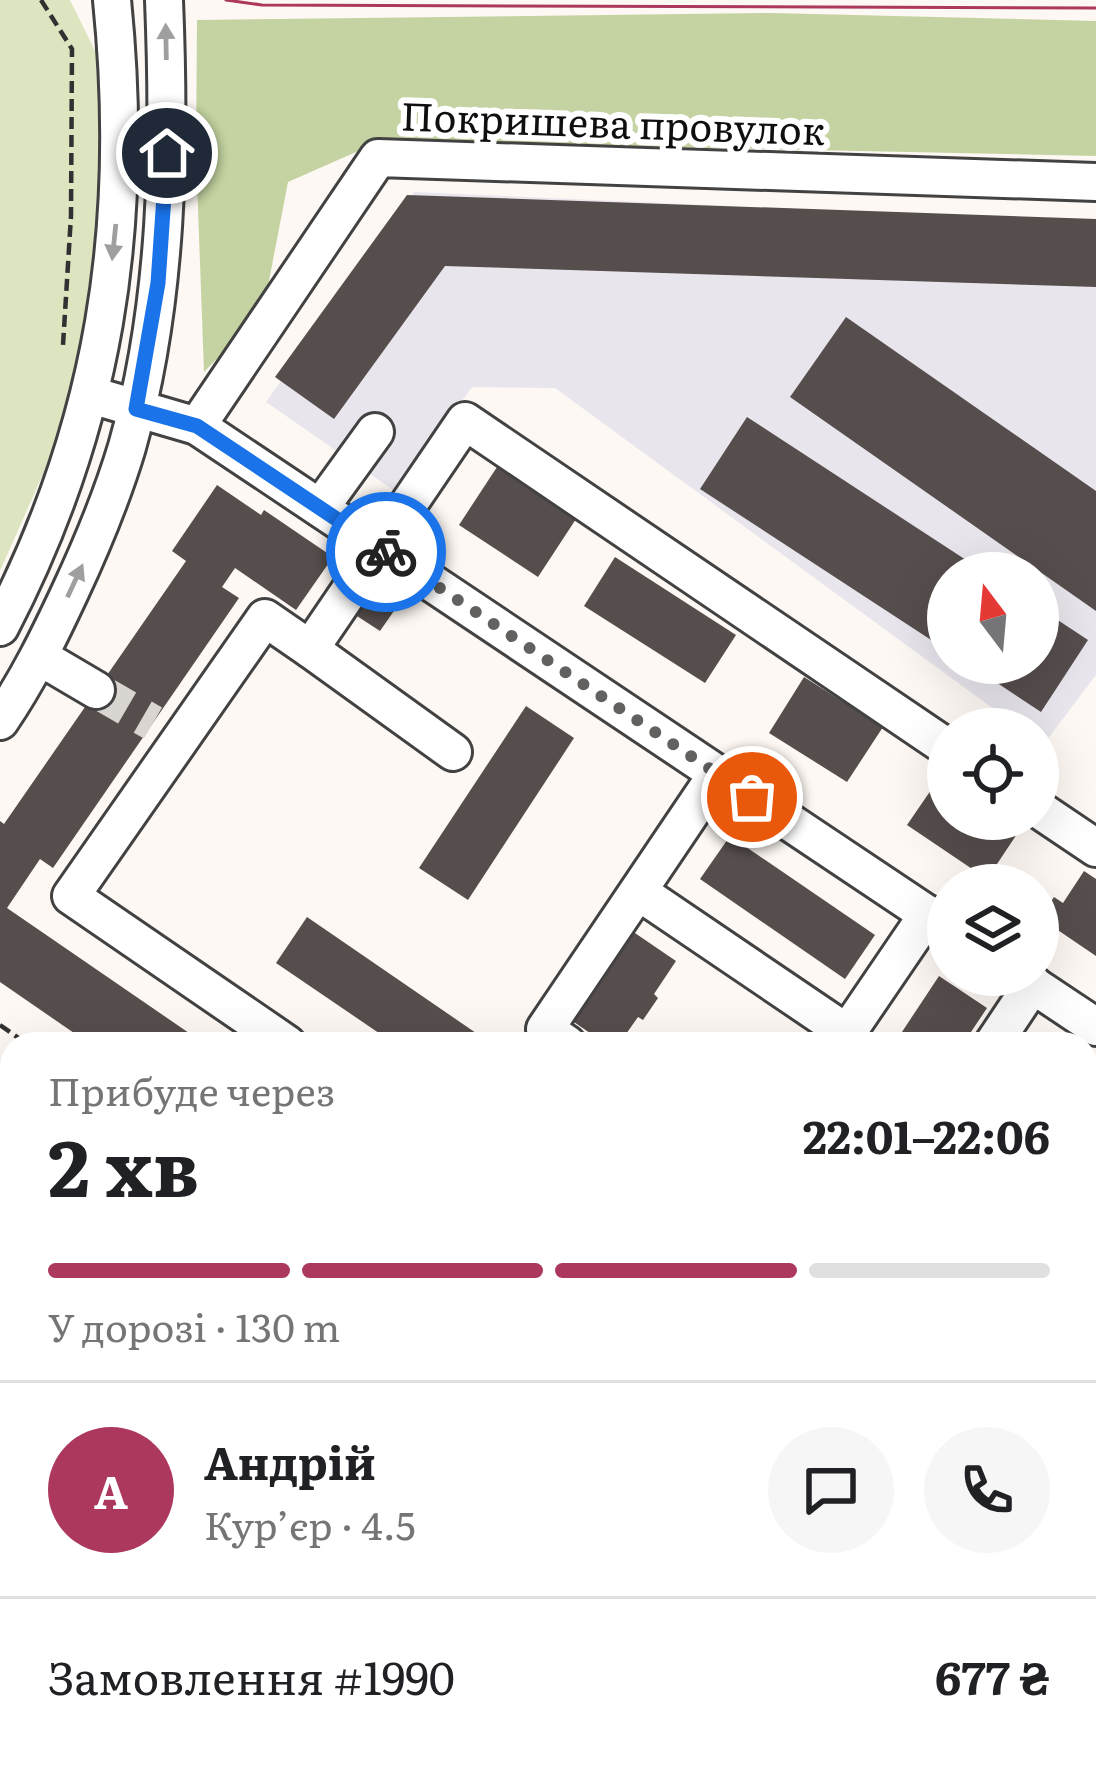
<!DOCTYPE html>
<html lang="uk">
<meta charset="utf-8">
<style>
:root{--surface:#fff;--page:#f6f6f6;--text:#202124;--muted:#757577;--line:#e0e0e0;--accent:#ad385d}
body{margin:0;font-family:Literata,serif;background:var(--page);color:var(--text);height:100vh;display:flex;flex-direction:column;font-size:45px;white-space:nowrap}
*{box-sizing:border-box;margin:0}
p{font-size:39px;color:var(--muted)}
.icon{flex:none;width:66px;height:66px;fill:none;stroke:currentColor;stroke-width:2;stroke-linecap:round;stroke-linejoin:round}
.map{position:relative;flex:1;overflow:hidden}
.drawer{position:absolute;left:0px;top:1032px;width:1098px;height:747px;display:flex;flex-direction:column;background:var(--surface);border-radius:36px 36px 0 0;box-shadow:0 12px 48px #0002}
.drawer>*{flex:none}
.needle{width:78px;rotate:344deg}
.buttons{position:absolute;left:927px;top:552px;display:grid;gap:24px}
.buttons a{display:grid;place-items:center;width:132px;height:132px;border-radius:50%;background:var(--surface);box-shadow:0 12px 48px #0002;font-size:60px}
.pin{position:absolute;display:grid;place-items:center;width:102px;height:102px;color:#fff;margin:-51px;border:6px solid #fff;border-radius:50%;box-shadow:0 3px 12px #0007}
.courier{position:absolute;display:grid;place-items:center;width:120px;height:120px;margin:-60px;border:9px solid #1a73e8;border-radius:50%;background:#fff;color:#222;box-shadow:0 3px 15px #0007}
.summary em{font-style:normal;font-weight:700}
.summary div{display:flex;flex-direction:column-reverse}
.summary{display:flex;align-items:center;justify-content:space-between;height:204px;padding:0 48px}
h1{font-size:78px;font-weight:700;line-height:90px}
.bar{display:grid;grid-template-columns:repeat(4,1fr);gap:18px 12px;align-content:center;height:144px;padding:0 48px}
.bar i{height:15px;border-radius:9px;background:var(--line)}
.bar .on{background:var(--accent)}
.bar p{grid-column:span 4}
.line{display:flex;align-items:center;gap:30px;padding:0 48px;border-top:3px solid var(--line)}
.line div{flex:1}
.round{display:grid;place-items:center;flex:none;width:126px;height:126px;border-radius:63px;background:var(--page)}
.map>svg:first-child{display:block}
.industrial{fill:#e9e5ec;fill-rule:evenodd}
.green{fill:#dce4c0}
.forest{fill:#c4d3a1}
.building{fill:#564e4d}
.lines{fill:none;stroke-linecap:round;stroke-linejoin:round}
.minor-tunnel{stroke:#d9d5d1;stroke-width:36;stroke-dasharray:36 18;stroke-linecap:butt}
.minor-casing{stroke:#424242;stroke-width:42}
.major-casing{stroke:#202020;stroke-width:51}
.path{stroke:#313131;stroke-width:4.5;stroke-dasharray:12 6;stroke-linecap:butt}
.minor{stroke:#fff;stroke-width:36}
.major{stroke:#e7af79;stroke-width:45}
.tram{stroke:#ad385d;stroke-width:3}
.oneway{fill:#9f9f9f}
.done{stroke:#62615f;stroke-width:12;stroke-dasharray:0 21.6}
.route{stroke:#1a73e8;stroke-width:15}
.labels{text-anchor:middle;stroke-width:12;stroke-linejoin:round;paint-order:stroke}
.street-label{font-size:39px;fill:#0f0f0f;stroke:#fff}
</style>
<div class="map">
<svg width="1096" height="1777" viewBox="0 0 1096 1777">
<rect width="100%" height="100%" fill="#fdf8f3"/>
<path class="industrial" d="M414,192L1096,222V675L1043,745L1038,742V729H1021L555,388L472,387L396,492L266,402ZM948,573H1038V663H948Z"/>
<polygon class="green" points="0,0 70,0 98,57 100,164 93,252 79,354 62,431 0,571"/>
<polygon class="forest" points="772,13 1096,21 1096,156 381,141 288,182 263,312 204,372 196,153 197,20"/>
<g class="building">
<polygon points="407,195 1096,219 1096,287 445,266 334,419 275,377"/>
<polygon points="846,317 1096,491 1096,611 790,397"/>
<polygon points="747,417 986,573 948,573 948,651 700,489"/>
<polygon points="497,467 576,519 538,577 459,525"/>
<polygon points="217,485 261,515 264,510 333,557 296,610 235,568 222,587 239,598 53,868 40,859 7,908 205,1044 90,1044 0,982 0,821 4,824 186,561 172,551"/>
<polygon points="615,557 736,635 705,683 584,606"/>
<polygon points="386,574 398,581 392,591 403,598 380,631 357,616"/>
<polygon points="1038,607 1088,640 1041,712 967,663 1038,663"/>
<polygon points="804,677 883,727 847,782 769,733"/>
<polygon points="526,706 574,738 468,900 419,868"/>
<polygon points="944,771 948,774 948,819 1014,819 1023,825 987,879 907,825"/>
<polygon points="730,836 875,935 845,979 700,879"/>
<polygon points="1084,871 1096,879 1096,956 1040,918 1054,897 1063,903"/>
<polygon points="307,917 492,1044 395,1044 276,963"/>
<polygon points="629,929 676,961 654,994 658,998 643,1020 638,1017 619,1044 606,1044 568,1018"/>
<polygon points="939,976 987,1008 963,1044 894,1044"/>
<polygon points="240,1028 264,1044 229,1044"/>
<polygon points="1086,1138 1096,1145 1096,1216 1086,1209"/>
<polygon points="0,1237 12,1246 12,1315 0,1307"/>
<polygon points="0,1509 12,1517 12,1592 0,1584"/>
<polygon points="1086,1634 1096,1641 1096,1716 1086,1710"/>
<polygon points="358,1767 392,1767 408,1777 350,1777"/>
<polygon points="765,1767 806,1767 822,1777 759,1777"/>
</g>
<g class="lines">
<polyline class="minor-tunnel" points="96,690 153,723"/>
<defs>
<g id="minor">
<polyline points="91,395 197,426 948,928"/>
<polyline points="197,426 378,158 1096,182"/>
<polyline points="320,508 375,432"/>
<path d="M0,627C105,425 135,226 112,0"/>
<polyline points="310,649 453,752"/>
<polyline points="40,657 96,690"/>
<path d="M0,721C28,680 49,637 70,592C92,545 112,497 127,447C168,302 170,149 164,0"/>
<polyline points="1038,809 1096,848"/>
<polyline points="639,892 847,1033 928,914"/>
<polyline points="1018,975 1096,1027"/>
<polyline points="287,1044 71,896 265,618 310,649 465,421 948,748"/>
<polyline points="567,1044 545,1029 717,774"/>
<polyline points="993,1044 1033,984"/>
<polyline points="0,1363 12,1372"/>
<polyline points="0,1464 12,1472"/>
<polyline points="1086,1591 1090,1593 1096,1584"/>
<polyline points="449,1767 464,1777"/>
<polyline points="599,1767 614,1777"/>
<polyline points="698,1777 704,1767"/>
</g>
<g id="major">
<polyline points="0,1106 12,1114"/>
<polyline points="974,1767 989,1777"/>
</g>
</defs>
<use href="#minor" class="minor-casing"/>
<use href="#major" class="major-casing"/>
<g class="path">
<polyline points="41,0 72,49 71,216 63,345"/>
<polyline points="0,1025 27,1044"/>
<polyline points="0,1164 12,1173"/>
<polyline points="0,1173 12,1181"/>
<polyline points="0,1217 12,1225"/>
<polyline points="812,1767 827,1777"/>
<polyline points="878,1767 894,1777"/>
<polyline points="898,1767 913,1777"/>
<polyline points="1081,1767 1096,1777"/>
</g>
<use href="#minor" class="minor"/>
<use href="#major" class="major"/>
<polyline class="tram" points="226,0 262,5 1096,8"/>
</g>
<defs><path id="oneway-solid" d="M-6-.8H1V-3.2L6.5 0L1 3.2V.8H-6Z" transform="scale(3)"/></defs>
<g class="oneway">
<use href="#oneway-solid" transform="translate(166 42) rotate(-91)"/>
<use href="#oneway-solid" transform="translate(114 242) rotate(96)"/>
<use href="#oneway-solid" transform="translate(75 581) rotate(-65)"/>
</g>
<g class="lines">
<polyline class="done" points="386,552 752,797"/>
<polyline class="route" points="167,153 158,283 136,409 197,426 386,552"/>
</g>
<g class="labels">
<g class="street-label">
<text transform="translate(613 124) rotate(2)" y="14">Покришева провулок</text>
</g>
</g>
</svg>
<div class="buttons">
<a><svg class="needle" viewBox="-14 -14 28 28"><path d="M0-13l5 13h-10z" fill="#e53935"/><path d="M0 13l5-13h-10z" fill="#757577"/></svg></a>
<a><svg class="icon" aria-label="locate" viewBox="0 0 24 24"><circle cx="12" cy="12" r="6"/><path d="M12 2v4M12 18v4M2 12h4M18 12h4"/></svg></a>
<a><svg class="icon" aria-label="layers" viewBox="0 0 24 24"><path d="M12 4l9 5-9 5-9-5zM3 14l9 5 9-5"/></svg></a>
</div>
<div class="pin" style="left:752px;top:797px;background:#ea580c"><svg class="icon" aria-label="bag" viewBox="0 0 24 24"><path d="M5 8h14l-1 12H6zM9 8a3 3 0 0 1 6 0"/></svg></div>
<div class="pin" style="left:167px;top:153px;background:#1f2937"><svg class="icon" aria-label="home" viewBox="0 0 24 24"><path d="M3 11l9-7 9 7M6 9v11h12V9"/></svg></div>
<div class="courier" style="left:386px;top:552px"><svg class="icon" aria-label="bike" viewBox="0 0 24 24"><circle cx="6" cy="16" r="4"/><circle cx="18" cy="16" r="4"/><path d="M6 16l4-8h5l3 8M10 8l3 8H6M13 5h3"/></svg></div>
<section class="drawer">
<div class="summary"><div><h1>2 хв</h1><p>Прибуде через</p></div><em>22:01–22:06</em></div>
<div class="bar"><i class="on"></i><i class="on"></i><i class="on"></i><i></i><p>У дорозі · 130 m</p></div>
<div class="line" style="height:216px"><b class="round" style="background:var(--accent);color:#fff">А</b><div><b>Андрій</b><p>Кур’єр · 4.5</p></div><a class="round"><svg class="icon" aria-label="chat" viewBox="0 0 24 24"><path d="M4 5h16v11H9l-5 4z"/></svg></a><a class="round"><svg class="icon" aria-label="phone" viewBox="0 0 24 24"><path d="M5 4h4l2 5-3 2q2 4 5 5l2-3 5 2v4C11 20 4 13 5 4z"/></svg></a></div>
<div class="line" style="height:156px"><div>Замовлення #1990</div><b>677 ₴</b></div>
</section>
</div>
